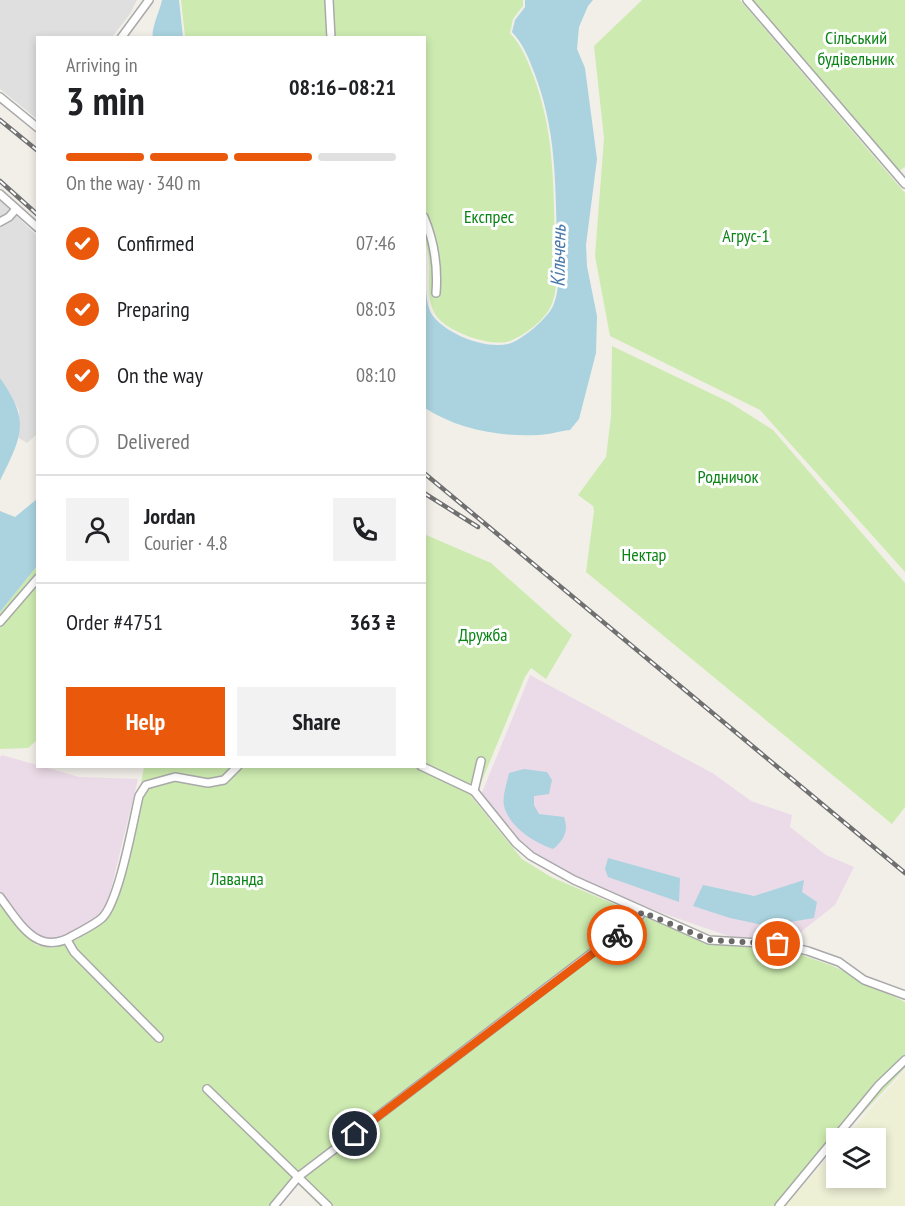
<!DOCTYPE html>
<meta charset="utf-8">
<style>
:root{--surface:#fff;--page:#f2f2f2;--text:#202124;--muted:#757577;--line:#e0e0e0;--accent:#ea580c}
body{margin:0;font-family:"PT Sans Narrow",sans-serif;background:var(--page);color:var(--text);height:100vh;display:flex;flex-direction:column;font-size:22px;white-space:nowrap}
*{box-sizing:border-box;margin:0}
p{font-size:20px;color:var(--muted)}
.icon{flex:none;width:33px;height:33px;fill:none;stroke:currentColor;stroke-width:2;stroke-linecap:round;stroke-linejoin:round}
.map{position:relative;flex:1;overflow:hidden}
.side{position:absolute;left:36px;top:36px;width:390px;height:732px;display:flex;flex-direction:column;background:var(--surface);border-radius:0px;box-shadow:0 3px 9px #0003}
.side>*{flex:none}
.buttons{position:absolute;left:826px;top:1128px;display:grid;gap:12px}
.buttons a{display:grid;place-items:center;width:60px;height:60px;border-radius:0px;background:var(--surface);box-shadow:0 3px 9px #0003;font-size:30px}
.pin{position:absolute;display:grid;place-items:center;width:51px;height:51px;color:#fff;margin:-26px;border:3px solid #fff;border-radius:50%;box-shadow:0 2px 6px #0007}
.courier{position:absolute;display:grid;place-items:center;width:60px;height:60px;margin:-30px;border:4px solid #ea580c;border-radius:50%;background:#fff;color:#222;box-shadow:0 2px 8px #0007}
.headline em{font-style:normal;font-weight:700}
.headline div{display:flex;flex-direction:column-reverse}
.headline{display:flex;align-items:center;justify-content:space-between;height:102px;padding:0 30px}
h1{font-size:39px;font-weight:700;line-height:45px}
.bar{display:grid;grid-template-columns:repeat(4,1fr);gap:9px 6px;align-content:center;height:72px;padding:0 30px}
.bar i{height:8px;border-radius:4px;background:var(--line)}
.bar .current{background:var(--accent)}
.bar p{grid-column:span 4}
.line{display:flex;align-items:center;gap:15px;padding:0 30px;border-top:2px solid var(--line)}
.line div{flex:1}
.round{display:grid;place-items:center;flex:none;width:63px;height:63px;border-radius:0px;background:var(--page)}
ol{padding:0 30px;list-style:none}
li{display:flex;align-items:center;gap:18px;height:66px}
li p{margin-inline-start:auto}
li .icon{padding:6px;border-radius:50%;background:var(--accent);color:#fff;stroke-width:4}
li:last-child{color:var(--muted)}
li i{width:33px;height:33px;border:3px solid var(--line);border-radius:50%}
.button{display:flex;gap:12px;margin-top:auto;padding:12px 30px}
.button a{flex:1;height:69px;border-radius:0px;background:var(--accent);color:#fff;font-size:24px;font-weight:700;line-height:69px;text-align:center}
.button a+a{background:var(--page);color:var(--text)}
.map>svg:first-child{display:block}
.residential{fill:#e0dfdf}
.industrial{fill:#ebdbe8}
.farmland{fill:#eef0d5}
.grass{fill:#cdebb0}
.water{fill:#aad3df}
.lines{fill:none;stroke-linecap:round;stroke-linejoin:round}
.street-casing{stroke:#a9a9a9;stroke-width:10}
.street{stroke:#fff;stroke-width:7}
.rail-casing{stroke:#707070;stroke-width:4.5}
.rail{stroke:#fff;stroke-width:2;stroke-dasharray:7;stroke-linecap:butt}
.done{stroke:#6b6a68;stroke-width:6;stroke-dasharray:0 10.8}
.route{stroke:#ea580c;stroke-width:8}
.labels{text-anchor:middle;stroke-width:6;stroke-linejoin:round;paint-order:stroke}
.park-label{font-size:18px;fill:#0c8416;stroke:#fff}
.water-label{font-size:20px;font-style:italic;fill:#4a7aab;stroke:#fff}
</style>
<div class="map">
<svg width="905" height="1206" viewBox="0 0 905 1206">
<rect width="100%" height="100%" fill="#f2efe9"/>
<g class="residential">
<polygon points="0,0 137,0 130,14 112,37 38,38 37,119 0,89"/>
<polygon points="0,200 37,236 37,434 27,443 19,438 19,410 0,378"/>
</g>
<g class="industrial">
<polygon points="530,675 714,774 751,801 792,815 790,827 826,855 854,867 835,905 797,935 734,938 662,913 576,878 538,856 503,825 481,795"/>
<polygon points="2,755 79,777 138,779 107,905 96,918 57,939 47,941 39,938 14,911 0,892 0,757"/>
</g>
<polygon class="farmland" points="905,1071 905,1206 785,1206 837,1147 837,1178 876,1178 876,1138 845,1138"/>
<g class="grass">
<path d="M181,0H523V6L513,19L510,33C521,45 526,57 532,72C554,130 553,177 555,238C555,259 560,286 551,306C545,320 525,335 510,341C492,348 442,331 434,312C426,295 430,280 429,263C429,254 426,244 424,236V38L185,37Z"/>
<polygon points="642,0 740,0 905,193 905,572 760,410 610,336 595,256 604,138 594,46"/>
<polygon points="750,0 905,0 905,167 899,171"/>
<polygon points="612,346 729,402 773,430 905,583 905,807 892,824 586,572 594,511 593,506 578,495 606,457 611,416"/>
<polygon points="424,534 491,563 572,635 546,679 531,668 525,677 478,790 471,796 522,859 551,877 708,944 788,950 833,966 905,1002 905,1068 776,1206 320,1206 294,1180 273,1206 0,1206 0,904 36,945 53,948 76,940 102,924 114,906 131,837 144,767 424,766"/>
<polygon points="37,566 37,740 28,748 0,749 0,612"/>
</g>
<g class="water">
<path d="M162,0H179L183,37H153C151,29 160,10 162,0Z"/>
<path d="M525,0H593L588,6L579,27L577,49L585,68L597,159L586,245L587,266L597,316L596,353L579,419L570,430C559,431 548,435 538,435C499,437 457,429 425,408L424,245C429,266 421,300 433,316C448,335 485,349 508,344C521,341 548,318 553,306C562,286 557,260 557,238C555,177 556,129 534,72C528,56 523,44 512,32L515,20L525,7Z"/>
<path d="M0,378C31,422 22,436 0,481Z"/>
<polygon points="37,499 37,566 0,612 0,511 15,517"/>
<path d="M524,769L547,772L552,780L549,794L534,796V805L539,814L564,817C569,831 564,840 553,849C534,842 510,828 504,806C502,797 507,782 509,773Z"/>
<polygon points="608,858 680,878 679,902 608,877 605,869"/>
<polygon points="804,880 802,892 817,902 814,918 767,926 730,918 693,906 703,885 754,896"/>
</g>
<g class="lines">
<defs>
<g id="street">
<polyline points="329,0 331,38"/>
<polyline points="747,0 905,184"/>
<polyline points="121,38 149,0"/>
<polyline points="0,97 38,128"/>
<polyline points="0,194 38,228"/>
<path d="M424,217C434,241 438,268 436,293"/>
<polyline points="0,222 9,217 16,209"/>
<polyline points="0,622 38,578"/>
<polyline points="421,766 474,791 516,843 531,856 574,880 709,940 778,944 808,951 839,962 864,980 905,995"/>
<polyline points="474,791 481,761"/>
<path d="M0,897C20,924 38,958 74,935C83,930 94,925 102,918C119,902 133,822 139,796L146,785L175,777L208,783L224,780L238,766"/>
<polyline points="67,940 74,952 159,1038"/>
<polyline points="207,1089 328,1206"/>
<polyline points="274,1206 298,1177 639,917 642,912"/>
<polyline points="779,1206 879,1085 905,1060"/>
</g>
</defs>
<use href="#street" class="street-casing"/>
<use href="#street" class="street"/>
<defs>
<g id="rail">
<polyline points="0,120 38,151"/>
<polyline points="0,181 38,215"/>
<polyline points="424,473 905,873"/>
<polyline points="424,493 478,527"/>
</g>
</defs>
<use href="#rail" class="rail-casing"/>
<use href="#rail" class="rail"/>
</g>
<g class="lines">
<polyline class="done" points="617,935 639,917 642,912 709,940 778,944"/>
<polyline class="route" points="355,1134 617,935"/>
</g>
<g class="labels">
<g class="park-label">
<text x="856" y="44">Сільський<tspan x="856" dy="21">будівельник</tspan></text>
<text x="489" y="223">Експрес</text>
<text x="746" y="242">Агрус-1</text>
<text x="728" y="483">Родничок</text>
<text x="644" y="561">Нектар</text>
<text x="483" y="641">Дружба</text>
<text x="237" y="885">Лаванда</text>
</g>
<g class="water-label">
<text transform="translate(558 256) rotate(-89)" y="7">Кільчень</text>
</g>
</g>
</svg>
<div class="buttons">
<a><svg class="icon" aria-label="layers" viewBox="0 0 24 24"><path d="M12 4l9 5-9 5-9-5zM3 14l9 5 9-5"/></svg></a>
</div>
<div class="pin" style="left:778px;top:944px;background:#ea580c"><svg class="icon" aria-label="bag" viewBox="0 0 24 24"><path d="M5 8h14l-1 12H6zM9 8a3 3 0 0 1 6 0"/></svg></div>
<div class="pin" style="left:355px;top:1134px;background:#1f2937"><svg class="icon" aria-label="home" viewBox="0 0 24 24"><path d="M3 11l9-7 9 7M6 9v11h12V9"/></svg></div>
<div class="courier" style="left:617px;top:935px"><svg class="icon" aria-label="bike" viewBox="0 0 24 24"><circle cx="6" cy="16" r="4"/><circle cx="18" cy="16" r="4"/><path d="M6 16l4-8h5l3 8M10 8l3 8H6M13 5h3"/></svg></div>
<section class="side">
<div class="headline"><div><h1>3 min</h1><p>Arriving in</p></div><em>08:16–08:21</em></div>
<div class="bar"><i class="current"></i><i class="current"></i><i class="current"></i><i></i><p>On the way · 340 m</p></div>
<ol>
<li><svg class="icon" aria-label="check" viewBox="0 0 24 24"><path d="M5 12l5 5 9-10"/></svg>Confirmed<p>07:46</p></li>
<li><svg class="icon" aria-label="check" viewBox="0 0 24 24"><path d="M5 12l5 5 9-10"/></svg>Preparing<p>08:03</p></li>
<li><svg class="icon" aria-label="check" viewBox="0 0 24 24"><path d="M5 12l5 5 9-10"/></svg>On the way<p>08:10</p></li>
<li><i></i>Delivered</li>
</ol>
<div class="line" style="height:108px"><a class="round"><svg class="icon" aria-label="person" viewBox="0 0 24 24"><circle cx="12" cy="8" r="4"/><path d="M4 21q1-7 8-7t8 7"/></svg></a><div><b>Jordan</b><p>Courier · 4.8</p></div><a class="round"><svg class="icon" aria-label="phone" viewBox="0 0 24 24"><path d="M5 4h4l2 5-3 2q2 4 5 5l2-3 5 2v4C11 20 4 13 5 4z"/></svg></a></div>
<div class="line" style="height:78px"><div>Order #4751</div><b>363 ₴</b></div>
<div class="button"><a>Help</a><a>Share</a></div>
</section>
</div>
